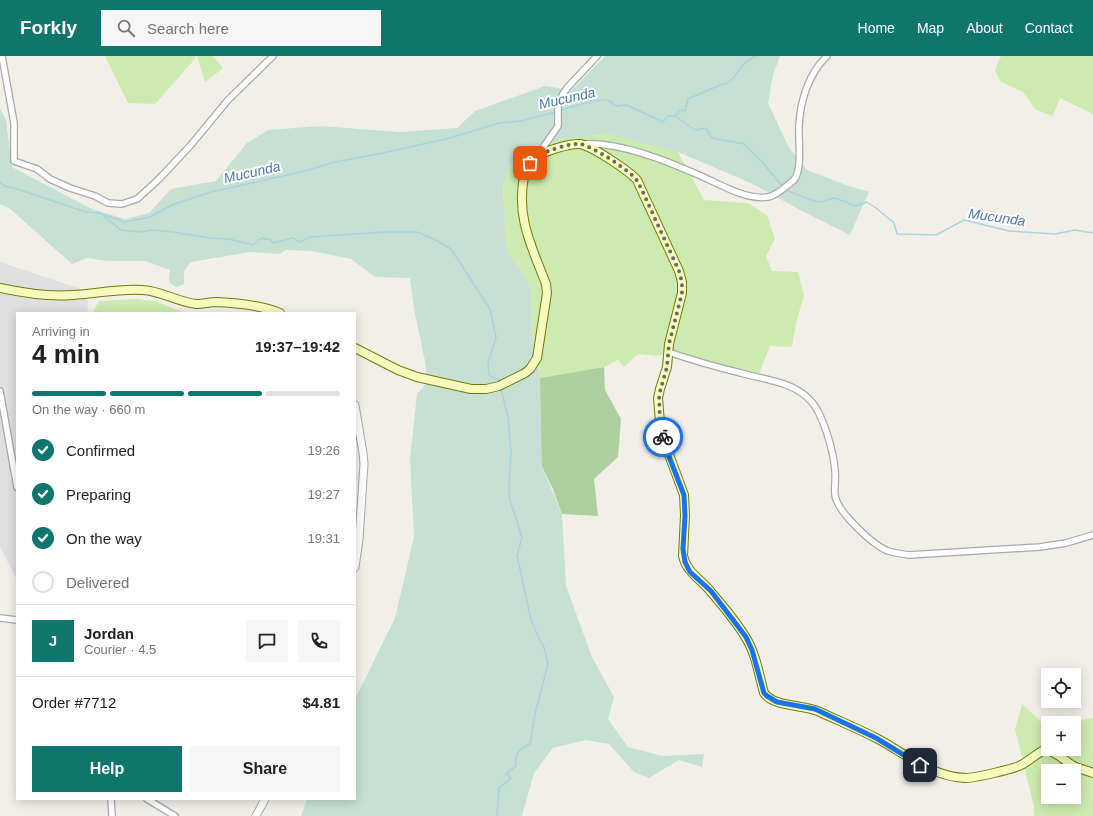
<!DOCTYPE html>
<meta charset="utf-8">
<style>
:root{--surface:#fff;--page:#f6f6f6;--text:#222;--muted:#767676;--line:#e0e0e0;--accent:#0f766e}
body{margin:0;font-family:Helvetica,sans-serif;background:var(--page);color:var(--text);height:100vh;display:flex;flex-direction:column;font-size:15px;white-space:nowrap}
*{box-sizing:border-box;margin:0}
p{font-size:13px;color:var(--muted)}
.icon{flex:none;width:22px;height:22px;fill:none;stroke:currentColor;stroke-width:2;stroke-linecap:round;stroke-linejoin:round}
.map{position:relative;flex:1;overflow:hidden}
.drawer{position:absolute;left:16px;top:256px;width:340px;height:488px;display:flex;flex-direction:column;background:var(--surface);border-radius:0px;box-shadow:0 2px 10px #0003}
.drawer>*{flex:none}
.fabs{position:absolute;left:1041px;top:612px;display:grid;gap:8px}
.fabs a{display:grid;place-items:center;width:40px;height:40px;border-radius:0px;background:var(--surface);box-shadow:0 2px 10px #0003;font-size:20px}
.pin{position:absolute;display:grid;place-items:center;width:34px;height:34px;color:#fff;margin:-17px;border-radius:8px;box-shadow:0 2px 6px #0006}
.courier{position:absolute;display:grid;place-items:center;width:40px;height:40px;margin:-20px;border:3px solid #1a73e8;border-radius:50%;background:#fff;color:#222;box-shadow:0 1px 5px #0007}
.overview em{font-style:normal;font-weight:600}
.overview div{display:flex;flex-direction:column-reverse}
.overview{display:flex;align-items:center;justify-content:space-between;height:68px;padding:0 16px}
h1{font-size:26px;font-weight:600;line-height:30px}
.bar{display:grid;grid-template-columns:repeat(4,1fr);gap:6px 4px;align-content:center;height:48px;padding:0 16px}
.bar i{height:5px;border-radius:3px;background:var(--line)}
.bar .active{background:var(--accent)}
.bar p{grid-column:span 4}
.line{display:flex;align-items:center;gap:10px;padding:0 16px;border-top:1px solid var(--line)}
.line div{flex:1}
.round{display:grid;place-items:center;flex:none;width:42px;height:42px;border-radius:0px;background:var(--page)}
ol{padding:0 16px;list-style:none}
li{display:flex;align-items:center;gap:12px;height:44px}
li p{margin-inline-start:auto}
li .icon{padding:4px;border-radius:50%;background:var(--accent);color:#fff;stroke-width:4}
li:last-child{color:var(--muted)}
li i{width:22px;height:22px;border:2px solid var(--line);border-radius:50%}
.primary-button{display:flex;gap:8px;margin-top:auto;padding:8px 16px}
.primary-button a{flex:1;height:46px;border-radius:0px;background:var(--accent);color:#fff;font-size:16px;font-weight:600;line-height:46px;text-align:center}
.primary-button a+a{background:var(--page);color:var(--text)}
header{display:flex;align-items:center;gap:24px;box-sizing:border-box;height:56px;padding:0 20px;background:var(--accent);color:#fff}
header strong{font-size:19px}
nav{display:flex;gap:22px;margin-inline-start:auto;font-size:14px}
.search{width:280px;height:36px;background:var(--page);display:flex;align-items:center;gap:10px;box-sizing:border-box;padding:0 14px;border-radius:0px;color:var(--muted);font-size:15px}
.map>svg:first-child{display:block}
.residential{fill:#e0dfdf}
.grass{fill:#cdebb0;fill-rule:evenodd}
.forest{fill:#add19e}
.wetland{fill:#c6e0d4}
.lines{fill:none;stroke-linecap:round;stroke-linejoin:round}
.stream{stroke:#aad3df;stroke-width:1.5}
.minor-casing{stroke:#a9a9a9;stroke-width:8}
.tertiary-casing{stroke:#a9a9a9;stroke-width:9}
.secondary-casing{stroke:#707d05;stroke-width:10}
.minor{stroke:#fff;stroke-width:5.5}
.tertiary{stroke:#fff;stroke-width:7}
.secondary{stroke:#f7fabf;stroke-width:8}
.done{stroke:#6b6a68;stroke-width:4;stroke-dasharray:0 7.2}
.route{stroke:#1a73e8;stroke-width:5}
.labels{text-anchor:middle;stroke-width:4;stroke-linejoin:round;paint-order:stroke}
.water-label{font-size:14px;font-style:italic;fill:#4a7aab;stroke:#fff}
</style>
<header>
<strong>Forkly</strong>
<div class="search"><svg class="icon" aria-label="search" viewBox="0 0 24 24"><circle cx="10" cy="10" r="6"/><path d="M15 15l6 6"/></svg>Search here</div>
<nav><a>Home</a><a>Map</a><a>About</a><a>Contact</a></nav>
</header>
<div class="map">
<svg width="1093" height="760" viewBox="0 0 1093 760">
<rect width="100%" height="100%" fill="#f2efe9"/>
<polygon class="residential" points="0,206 87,235 88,257 17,257 17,524 0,491"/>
<g class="grass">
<polygon points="105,0 195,0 194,4 155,48 128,47"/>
<polygon points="197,0 213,0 223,12 205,26"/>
<polygon points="1001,0 1093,0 1093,58 1060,42 1053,60 1036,54 1023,36 1001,26 995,14"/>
<polygon points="607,78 648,85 678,96 704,144 748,147 767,159 775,183 766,200 772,215 798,216 804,239 796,267 792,291 770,290 759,318 669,297 657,300 638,298 624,311 618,304 604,311 540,322 531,271 531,231 507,194 503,133 510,108 530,94 564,83"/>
<polygon points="136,243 156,245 184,257 92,257 99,245"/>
<path d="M1022,648L1046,670H1048V693H1074V667H1064L1093,662V760H1034V751L1015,673ZM1048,715H1074V741H1048Z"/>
</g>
<polygon class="forest" points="604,311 605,334 621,363 618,401 594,423 598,460 562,458 553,433 542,411 539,375 540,322"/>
<polygon class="wetland" points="605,0 780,0 773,19 768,47 788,90 807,114 846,129 869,136 850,179 800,154 753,128 678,96 607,78 564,83 530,94 510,108 503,132 507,194 531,231 531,271 540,322 542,411 562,458 566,530 592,601 614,641 608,663 628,691 662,700 704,698 702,711 679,704 649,722 634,716 609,688 586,684 553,692 534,717 522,760 301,760 307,743 355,743 355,643 395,562 414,481 410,403 417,338 425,329 426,310 414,253 410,222 375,221 351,203 312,195 286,194 280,198 250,196 191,206 184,215 184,228 176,231 169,226 170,214 145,205 108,205 87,202 72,208 9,152 0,148 0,52 6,64 12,111 92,153 125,163 149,157 171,133 216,125 247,87 268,74 320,70 400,76 457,72 475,55 545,30 572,34"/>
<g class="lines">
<g class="stream">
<path d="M559,55C573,51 590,44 604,44C609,44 612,46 615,50L627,49L663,66L668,60H675L695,74L706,72L712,82L744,88L762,106L783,131"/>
<path d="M675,60L681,54L685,55L688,43L720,29C733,28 736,16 744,8C747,5 752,2 756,0"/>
<polyline points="0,127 5,130 17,133 86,156 99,157 125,166 150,161 172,149 211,136 305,115 335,106 383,97 450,82 499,67 521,65 556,56"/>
<polyline points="786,134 814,145 820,146 835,142 856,150 867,146 876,152 894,167 897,178 936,179 964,164 1009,175 1055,178 1075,174 1093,177"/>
<polyline points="104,160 121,174 140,176 153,174 173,176 210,182 229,183 253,189 262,182 271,184 273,187 293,182 300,186 311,181 384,176 417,176 434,183 451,193 490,253 496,282 488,307 489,319 500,325 500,327"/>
<path d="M497,760L499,732L511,722L506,718L516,710C514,699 519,692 530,688L535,658L548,608L544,591L539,583L531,564L517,499L522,482L515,459L510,445L509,432L511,394L508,361L501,333"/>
</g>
<defs>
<g id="minor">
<polyline points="2,0 14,67 14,105 37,113 50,123 70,132 95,140 108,147 122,148 137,143 158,124 190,90 228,44 273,0"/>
<path d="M583,88C621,86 667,105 701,120C722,129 745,144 768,141C777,140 787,129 794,124C803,112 798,85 799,70C800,45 809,17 827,0"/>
<polyline points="538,99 558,70 558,48 563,38 567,32 597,0"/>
<path d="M668,296C692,304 716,311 741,317C764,324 792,325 810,344C823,357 834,397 835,415C836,423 834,432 835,439C837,456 873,489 888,495C895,497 902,498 909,499L1040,491L1066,487L1093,479"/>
<polyline points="0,335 17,431"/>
<polyline points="0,562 17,564"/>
<polyline points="111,743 112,760"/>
<polyline points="147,743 175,760"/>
</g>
<g id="tertiary">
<polyline points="355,349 363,397 364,408 359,483 355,511"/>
<polyline points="256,760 265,743"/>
</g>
<g id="secondary">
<path d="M0,232C23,237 49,241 73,239C96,238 119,232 143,234C161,235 178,246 196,248C203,248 210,246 217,246C237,247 261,249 280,257"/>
<path d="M355,292L398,314L417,321L471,333H486L499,330L525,317L530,313L537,302L547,237L546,228C532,191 516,162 524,121C526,114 529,105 536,101C545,95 570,87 580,88C592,90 629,115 637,124L679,215L682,226V237L669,288L667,311L660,333L658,342L660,367L664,385L684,439L685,459L683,500C687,517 701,523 711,536C723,550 736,565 746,582C756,598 759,619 764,637C775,652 804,648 820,656C839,665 859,673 878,683C906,698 932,721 966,722C974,722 1014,713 1021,709C1029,705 1036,698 1044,694C1055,694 1063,704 1072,709C1078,713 1086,714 1093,717"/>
</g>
</defs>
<use href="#minor" class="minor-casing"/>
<use href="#tertiary" class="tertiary-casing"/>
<use href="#secondary" class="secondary-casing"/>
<use href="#minor" class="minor"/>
<use href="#tertiary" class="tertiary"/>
<use href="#secondary" class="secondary"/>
</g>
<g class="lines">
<path class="done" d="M530,107C532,105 534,102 536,101C545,95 570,87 580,88C592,90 627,113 635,122C638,125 639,129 641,132L679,215L682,226V237L669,288L667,311L659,339L660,367L663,381"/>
<polyline class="route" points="663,381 668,398 684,439 685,460 683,493 685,506 690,516 711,535 746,581 752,594 764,637 767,640 777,646 815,653 876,682 920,709"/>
</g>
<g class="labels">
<g class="water-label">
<text transform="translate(567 42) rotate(-13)" y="5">Mucunda</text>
<text transform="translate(252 116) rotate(-13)" y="5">Mucunda</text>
<text transform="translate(997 161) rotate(8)" y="5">Mucunda</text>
</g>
</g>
</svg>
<div class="fabs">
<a><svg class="icon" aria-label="locate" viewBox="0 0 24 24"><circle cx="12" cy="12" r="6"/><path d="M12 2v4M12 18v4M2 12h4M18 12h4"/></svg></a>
<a>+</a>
<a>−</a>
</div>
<div class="pin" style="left:530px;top:107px;background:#ea580c"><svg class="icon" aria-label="bag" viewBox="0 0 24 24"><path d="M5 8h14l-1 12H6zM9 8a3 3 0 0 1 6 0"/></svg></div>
<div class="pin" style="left:920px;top:709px;background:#1f2937"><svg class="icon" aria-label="home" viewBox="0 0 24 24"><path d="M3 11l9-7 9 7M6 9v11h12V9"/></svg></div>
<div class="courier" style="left:663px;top:381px"><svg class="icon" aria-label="bike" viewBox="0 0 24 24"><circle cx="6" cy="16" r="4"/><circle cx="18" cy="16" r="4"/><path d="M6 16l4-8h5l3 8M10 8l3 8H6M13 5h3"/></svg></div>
<section class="drawer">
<div class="overview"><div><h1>4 min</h1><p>Arriving in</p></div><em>19:37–19:42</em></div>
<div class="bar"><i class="active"></i><i class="active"></i><i class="active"></i><i></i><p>On the way · 660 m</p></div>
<ol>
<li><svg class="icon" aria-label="check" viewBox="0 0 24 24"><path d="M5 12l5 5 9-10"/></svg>Confirmed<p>19:26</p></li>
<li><svg class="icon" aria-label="check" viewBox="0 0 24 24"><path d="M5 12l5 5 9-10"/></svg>Preparing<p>19:27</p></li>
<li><svg class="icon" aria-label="check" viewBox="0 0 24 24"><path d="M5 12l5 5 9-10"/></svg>On the way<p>19:31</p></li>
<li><i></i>Delivered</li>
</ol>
<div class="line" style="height:72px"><b class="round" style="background:var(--accent);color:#fff">J</b><div><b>Jordan</b><p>Courier · 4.5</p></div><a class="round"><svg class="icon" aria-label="chat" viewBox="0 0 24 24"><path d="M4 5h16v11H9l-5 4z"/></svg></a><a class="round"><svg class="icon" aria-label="phone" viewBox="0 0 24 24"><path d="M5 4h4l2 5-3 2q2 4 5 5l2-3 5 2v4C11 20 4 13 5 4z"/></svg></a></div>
<div class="line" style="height:52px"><div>Order #7712</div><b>$4.81</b></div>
<div class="primary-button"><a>Help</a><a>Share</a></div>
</section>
</div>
